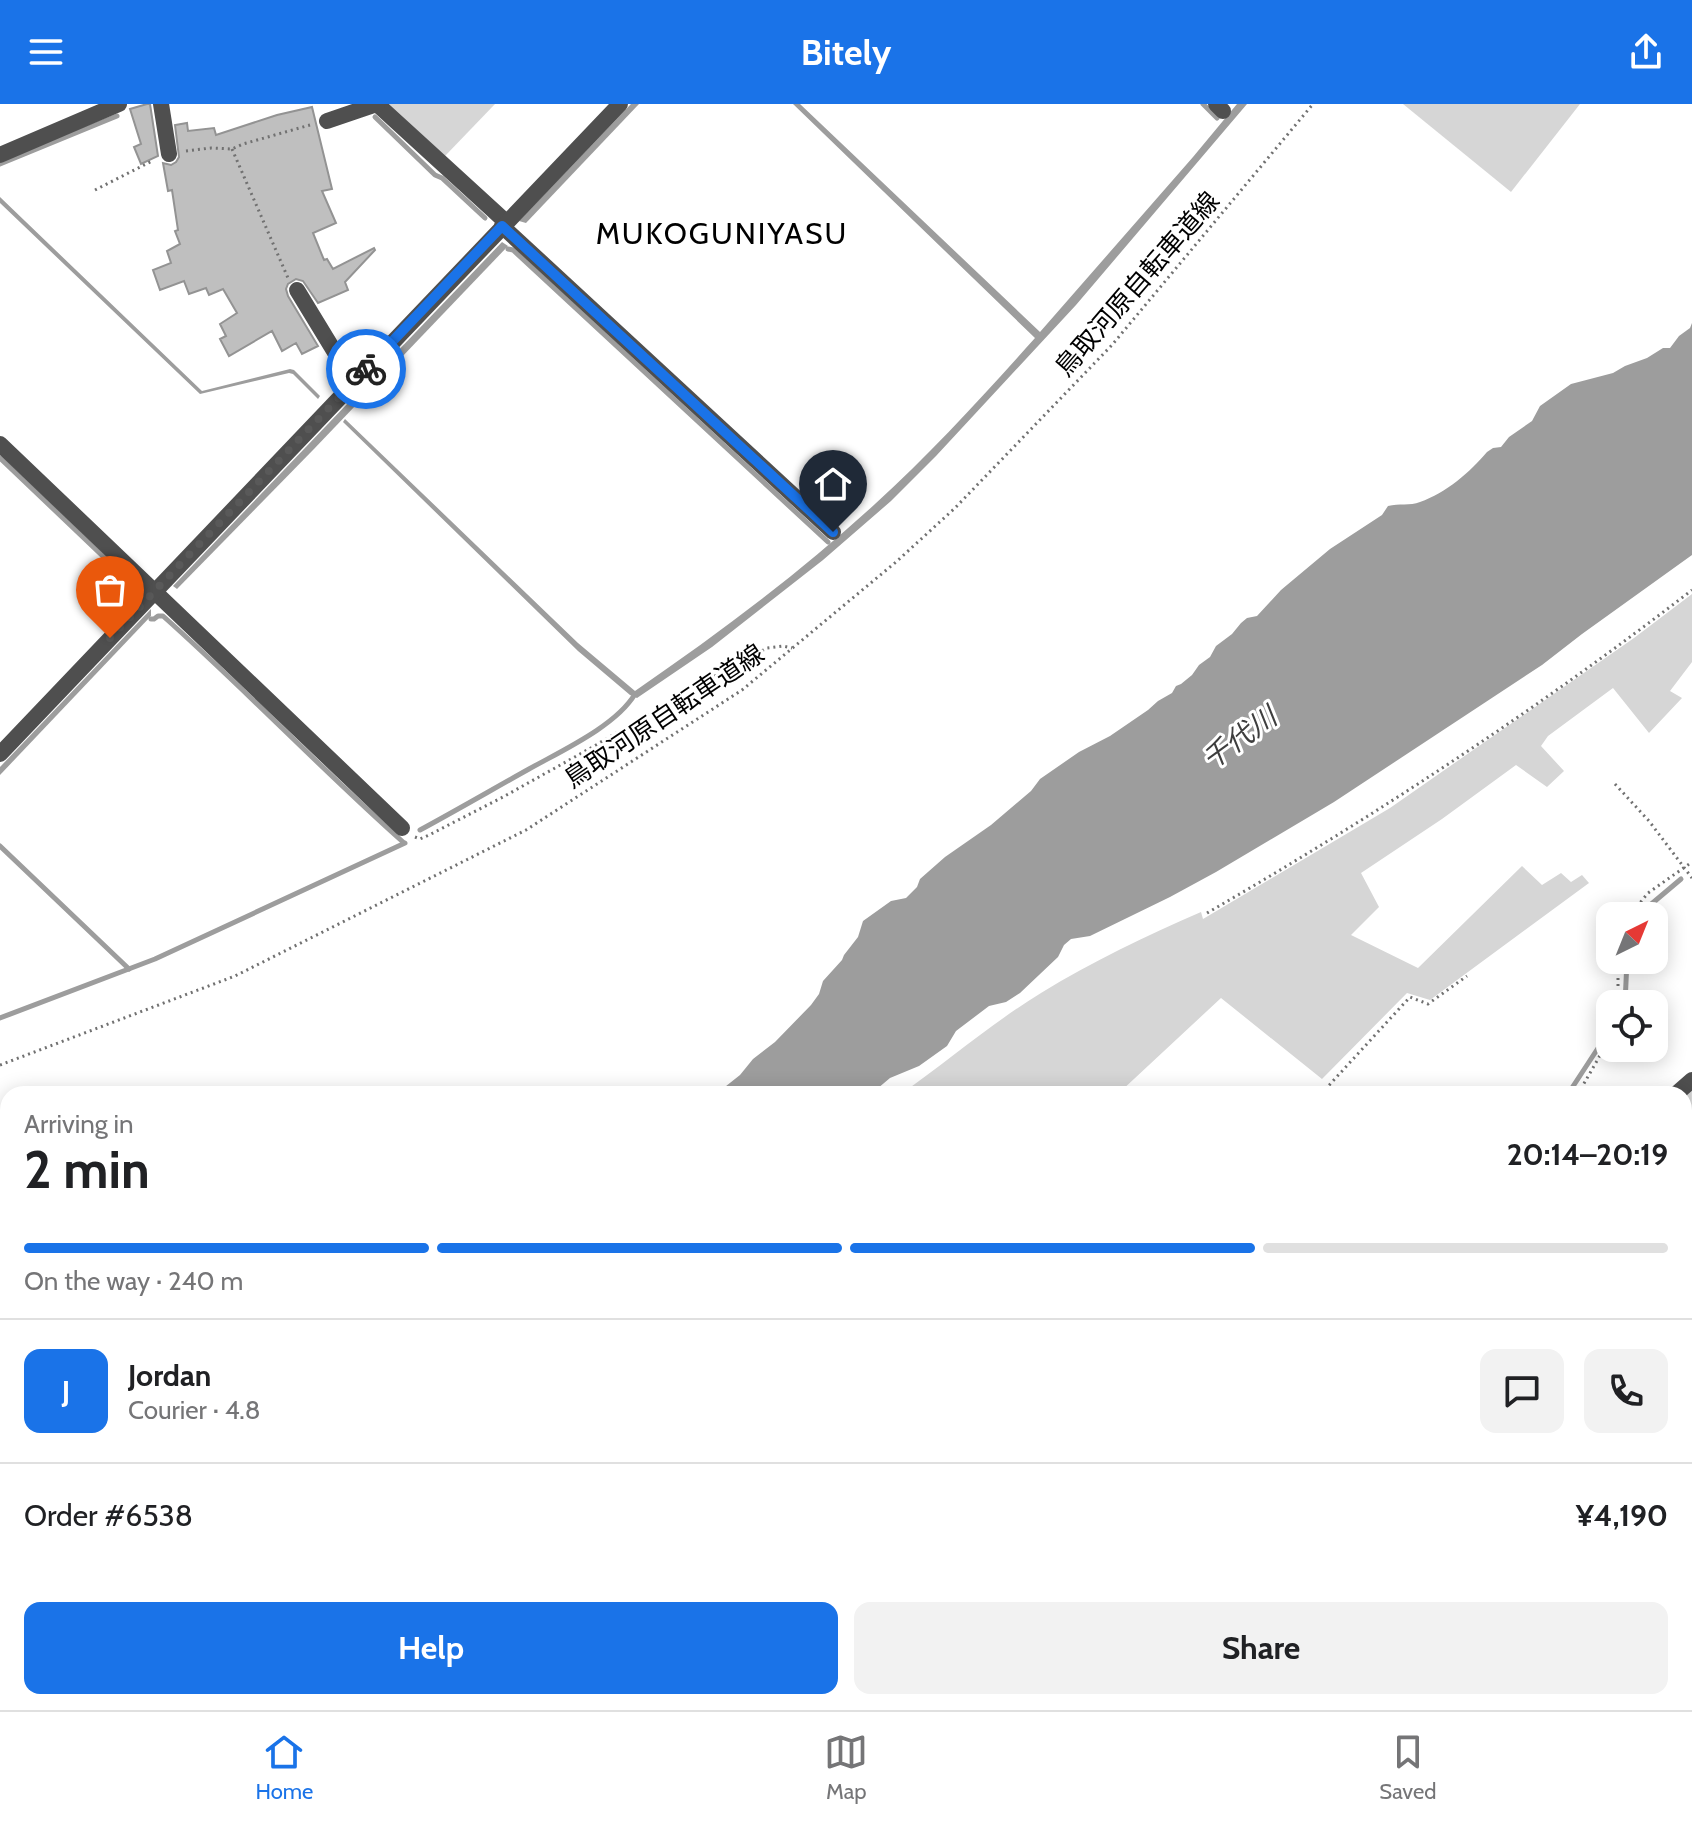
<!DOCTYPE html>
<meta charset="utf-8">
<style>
:root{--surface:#fff;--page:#f2f2f2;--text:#202124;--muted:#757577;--line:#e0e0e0;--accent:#1a73e8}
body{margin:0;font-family:Cabin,"Noto Sans JP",sans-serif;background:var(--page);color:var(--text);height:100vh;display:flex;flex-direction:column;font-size:30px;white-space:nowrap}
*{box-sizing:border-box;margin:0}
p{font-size:26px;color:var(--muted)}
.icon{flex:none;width:44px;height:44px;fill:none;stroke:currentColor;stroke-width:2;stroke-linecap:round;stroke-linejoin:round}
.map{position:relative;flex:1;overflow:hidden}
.panel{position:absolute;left:0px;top:982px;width:1692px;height:624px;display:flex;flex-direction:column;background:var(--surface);border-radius:24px 24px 0 0;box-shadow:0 4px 20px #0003}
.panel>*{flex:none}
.needle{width:52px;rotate:43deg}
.buttons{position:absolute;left:1596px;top:798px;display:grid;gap:16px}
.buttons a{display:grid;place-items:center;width:72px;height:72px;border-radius:16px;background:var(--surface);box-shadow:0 4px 20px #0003;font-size:40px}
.pin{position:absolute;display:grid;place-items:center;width:68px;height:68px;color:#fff;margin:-82px -34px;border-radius:50% 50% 50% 0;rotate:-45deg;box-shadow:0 0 8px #0007}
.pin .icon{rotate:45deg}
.courier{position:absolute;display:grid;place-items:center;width:80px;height:80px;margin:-40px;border:6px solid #1a73e8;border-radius:50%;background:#fff;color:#222;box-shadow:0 2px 10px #0007}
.head em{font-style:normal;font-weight:800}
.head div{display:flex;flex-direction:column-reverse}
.head{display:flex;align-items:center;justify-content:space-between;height:136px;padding:0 24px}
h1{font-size:52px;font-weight:800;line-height:60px}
.bar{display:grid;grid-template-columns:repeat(4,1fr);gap:12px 8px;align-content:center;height:96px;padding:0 24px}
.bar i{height:10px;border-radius:6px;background:var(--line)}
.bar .selected{background:var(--accent)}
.bar p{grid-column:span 4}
.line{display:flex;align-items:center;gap:20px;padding:0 24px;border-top:2px solid var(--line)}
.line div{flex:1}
.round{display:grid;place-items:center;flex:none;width:84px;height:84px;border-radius:16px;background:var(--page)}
.button{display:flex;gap:16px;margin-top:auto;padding:16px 24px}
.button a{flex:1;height:92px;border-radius:16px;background:var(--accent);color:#fff;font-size:32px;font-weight:800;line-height:92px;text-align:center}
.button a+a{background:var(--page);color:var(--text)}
header{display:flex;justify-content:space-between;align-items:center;height:104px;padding:0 24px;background:var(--accent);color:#fff;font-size:36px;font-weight:800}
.menu{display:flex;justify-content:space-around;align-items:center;height:112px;border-top:2px solid var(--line);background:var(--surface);font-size:22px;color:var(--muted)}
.menu a{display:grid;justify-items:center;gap:4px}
.menu .selected{color:var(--accent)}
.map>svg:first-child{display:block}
.green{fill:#d6d6d6}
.water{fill:#9d9d9d}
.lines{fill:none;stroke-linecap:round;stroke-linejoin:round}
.stream{stroke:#9d9d9d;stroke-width:5}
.building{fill:#bfbfbf;stroke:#939393;stroke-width:2}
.highway-casing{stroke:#dbdbdb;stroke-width:27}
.path{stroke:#717171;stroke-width:3;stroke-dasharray:2 4;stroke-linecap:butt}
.street{stroke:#4f4f4f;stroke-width:16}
.secondary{stroke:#1c1c1c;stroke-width:16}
.highway{stroke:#000;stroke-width:24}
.done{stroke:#595959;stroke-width:8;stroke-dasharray:0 14.4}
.route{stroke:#1a73e8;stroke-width:10}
.labels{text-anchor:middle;stroke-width:6;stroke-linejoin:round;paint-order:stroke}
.street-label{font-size:26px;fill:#000;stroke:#fff}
.water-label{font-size:28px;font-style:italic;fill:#3e3e3e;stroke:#fff}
.quarter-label{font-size:30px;letter-spacing:2px;fill:#000;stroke:#fff}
</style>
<header><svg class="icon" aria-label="menu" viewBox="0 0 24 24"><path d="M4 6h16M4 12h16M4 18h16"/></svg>Bitely<svg class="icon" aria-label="share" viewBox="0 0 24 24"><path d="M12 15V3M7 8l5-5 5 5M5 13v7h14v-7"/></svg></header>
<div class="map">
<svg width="1692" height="1606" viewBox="0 0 1692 1606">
<rect width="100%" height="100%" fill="#fff"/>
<g class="green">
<polygon points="389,0 495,0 445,52"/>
<polygon points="1403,0 1580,0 1511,88"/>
<path d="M1692,490V558L1670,587L1682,594L1649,629L1613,584L1548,632L1541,642L1564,667L1547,683L1516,661L1442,715L1361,769L1379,803L1351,831L1418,864L1522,762L1542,781L1561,769L1571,778L1582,771L1589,779L1430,896L1407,889L1322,975L1221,894L1120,988L1121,990H901C948,957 992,919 1041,889C1093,857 1146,832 1201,808L1203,815L1390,704L1634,534Z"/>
<polygon points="1692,981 1691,1070 1684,1076 1684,990"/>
<polygon points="1692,1119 1692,1171 1684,1179 1684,1126"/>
<polygon points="8,1387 8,1549 0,1553 0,1390"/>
<polygon points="8,1558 8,1598 717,1598 711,1606 0,1606 0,1562"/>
<polygon points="736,1598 794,1598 797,1603 801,1601 804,1606 730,1606"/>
<polygon points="920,1598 983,1598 970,1606 905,1606"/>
<polygon points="1129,1598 1171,1598 1163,1606 1135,1606"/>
</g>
<g class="water">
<polygon points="631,0 639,0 526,119 519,117"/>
<path d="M793,0H800L1040,228L1193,53L1237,0H1247L1076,201L936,352L891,397L823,456L712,543L637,594L630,591L578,547L343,318L345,315L578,539L635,587C719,529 800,469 875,400C932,348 984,291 1035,234Z"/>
<polygon points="0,93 202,287 290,265 294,266 320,292 318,295 293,270 289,269 200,290 0,99"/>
<polygon points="502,138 508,142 313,346 177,485 173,482"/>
<path d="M1692,219V451L1582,530L1542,561L1334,698L1216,768L1170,793L1090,832L1071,835L1064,841L1058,853L1020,889L1006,898L989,902L956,927L947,942L919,962L890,974L871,990H716L740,971L753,955L775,938L811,901L819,890L823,877L842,856L844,851L858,833L863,817L891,797L906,794L917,783L920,775L945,753L991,721L1031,687L1040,675L1079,648L1110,632L1148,606L1158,597L1172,589L1176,582L1181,580L1192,571L1199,561L1210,553L1216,542L1232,530L1241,519L1247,514L1257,512L1281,486L1330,445L1382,411L1388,402C1399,399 1410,402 1420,398C1446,389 1470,368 1487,348L1493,344L1501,343L1509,333L1532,317L1540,302L1571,280L1613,269L1625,262L1647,254L1663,244H1670L1679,232L1690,224Z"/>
<polygon points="151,505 151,512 0,671 0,663"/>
<polygon points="0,1202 8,1203 8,1307 0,1302"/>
<polygon points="0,1321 5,1329 8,1330 8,1380 0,1383"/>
</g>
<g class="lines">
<g class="stream">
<polyline points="1203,0 1217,14"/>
<polyline points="375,13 435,71 442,74 485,114"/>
<polyline points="0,60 117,12"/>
<polyline points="508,145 513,146 828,438"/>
<polyline points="0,354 131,479 133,493"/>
<path d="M151,515H154L158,512H163C245,585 321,665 403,738"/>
<path d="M420,726C457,706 493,685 529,665C561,647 616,622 635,590"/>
<polyline points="0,742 129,865"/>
<polyline points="1641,812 1649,802 1681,775"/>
<polyline points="1625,900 1627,856"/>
<polyline points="0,914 155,855 405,739"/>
<polyline points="1568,990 1604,935 1608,914"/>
<polyline points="1684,1195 1692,1188"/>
<polyline points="1684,1200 1692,1209"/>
<polyline points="1684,1516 1692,1513"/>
<polyline points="1379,1598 1386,1606"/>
<polyline points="952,1606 965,1598"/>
<polyline points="1304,1606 1311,1598"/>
</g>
</g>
<g class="building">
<polygon points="147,0 150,0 158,52 141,60 134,43 141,40 130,5"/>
<polygon points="312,3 332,85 322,87 336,119 313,129 324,156 327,155 333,165 374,144 375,146 345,178 348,186 318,199 303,177 296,175 288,180 286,185 288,192 318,242 302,250 296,239 282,247 272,227 229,252 220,235 226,232 220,220 237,209 223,185 209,191 206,184 189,190 184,177 160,186 153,166 171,159 167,147 180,140 175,127 178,126 172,86 168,87 163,59 171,61 176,58 179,53 175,21 187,19 188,27 214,24 216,31 277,11"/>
</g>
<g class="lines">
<defs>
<g id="highway">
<polyline points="1684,1100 1692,1093"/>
<polyline points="1004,1606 1018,1598"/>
</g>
</defs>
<use href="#highway" class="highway-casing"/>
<g class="path">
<polyline points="232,45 288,174"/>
<polyline points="186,47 211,44 232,45 243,40 310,21"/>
<polyline points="95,86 152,57"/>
<polyline points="1615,680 1649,717 1692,774"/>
<polyline points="415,733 420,735 429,731 503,693 589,645 711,574 767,544 783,542 792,544"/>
<path d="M1207,809C1375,712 1538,605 1692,486"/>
<polyline points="1629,812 1648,789 1692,758"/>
<polyline points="1618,900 1618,856"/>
<polyline points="0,961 235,872 526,726 742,586 896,458 955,404 1112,241 1313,0"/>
<polyline points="1321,990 1410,893 1428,900 1467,872"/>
<polyline points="1578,990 1610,934"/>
</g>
<g class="street">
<polyline points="161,0 169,50"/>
<polyline points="377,0 506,118"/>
<polyline points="1216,0 1223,7"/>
<polyline points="327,17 377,0"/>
<polyline points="0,51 119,0"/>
<polyline points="502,122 833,428"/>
<polyline points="297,186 353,278"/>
<polyline points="0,340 402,724"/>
<polyline points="0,650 620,0"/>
<polyline points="1676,990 1692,976"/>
<polyline points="1684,1506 1692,1502"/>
<polyline points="724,1606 729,1598"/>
<polyline points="886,1606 901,1598"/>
<polyline points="1045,1606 1049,1598"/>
<polyline points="1180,1606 1181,1598"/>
<polyline points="1486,1606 1502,1598"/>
</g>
<g class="secondary">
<polyline points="1684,1267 1692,1275"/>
<polyline points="1106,1598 1112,1606"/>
<polyline points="1396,1598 1402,1606"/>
<polyline points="1199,1606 1208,1598"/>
</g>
<use href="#highway" class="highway"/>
</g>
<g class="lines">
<polyline class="done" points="110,534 366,265"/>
<polyline class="route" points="366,265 502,122 833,428"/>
</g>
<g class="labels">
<g class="street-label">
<text transform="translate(1137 180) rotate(-49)" y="9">鳥取河原自転車道線</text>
<text transform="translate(664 612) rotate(-34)" y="9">鳥取河原自転車道線</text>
</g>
<g class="water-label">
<text transform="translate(1239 634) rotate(-36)" y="10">千代川</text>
</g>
<g class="quarter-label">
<text x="722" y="140">MUKOGUNIYASU</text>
</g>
</g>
</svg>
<div class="buttons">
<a><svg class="needle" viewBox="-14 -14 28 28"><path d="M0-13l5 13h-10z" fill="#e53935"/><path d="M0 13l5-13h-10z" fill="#757577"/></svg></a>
<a><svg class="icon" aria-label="locate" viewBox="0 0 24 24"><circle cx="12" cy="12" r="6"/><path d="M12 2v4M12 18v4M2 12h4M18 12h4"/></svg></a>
</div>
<div class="pin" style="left:110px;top:534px;background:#ea580c"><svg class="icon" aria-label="bag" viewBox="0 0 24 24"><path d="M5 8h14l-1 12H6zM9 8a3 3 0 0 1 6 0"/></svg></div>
<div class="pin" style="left:833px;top:428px;background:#1f2937"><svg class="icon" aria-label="home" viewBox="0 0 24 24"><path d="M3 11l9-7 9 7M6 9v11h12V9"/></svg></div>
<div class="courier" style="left:366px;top:265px"><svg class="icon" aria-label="bike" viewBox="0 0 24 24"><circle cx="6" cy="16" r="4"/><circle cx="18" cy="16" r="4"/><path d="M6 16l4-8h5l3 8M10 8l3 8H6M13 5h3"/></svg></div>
<section class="panel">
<div class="head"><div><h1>2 min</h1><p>Arriving in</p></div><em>20:14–20:19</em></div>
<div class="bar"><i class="selected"></i><i class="selected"></i><i class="selected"></i><i></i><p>On the way · 240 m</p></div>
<div class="line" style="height:144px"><b class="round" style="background:var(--accent);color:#fff">J</b><div><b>Jordan</b><p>Courier · 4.8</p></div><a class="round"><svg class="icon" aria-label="chat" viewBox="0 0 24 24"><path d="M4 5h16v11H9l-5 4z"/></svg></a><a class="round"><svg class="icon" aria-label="phone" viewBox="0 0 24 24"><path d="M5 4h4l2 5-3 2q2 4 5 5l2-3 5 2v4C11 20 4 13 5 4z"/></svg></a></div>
<div class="line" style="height:104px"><div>Order #6538</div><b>¥4,190</b></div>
<div class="button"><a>Help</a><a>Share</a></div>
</section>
</div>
<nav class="menu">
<a class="selected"><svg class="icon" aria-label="home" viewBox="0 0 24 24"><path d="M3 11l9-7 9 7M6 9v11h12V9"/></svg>Home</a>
<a><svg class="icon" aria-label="map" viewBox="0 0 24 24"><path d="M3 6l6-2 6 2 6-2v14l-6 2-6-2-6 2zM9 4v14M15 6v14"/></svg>Map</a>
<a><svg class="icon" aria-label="saved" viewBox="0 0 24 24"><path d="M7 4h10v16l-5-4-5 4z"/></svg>Saved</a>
</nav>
